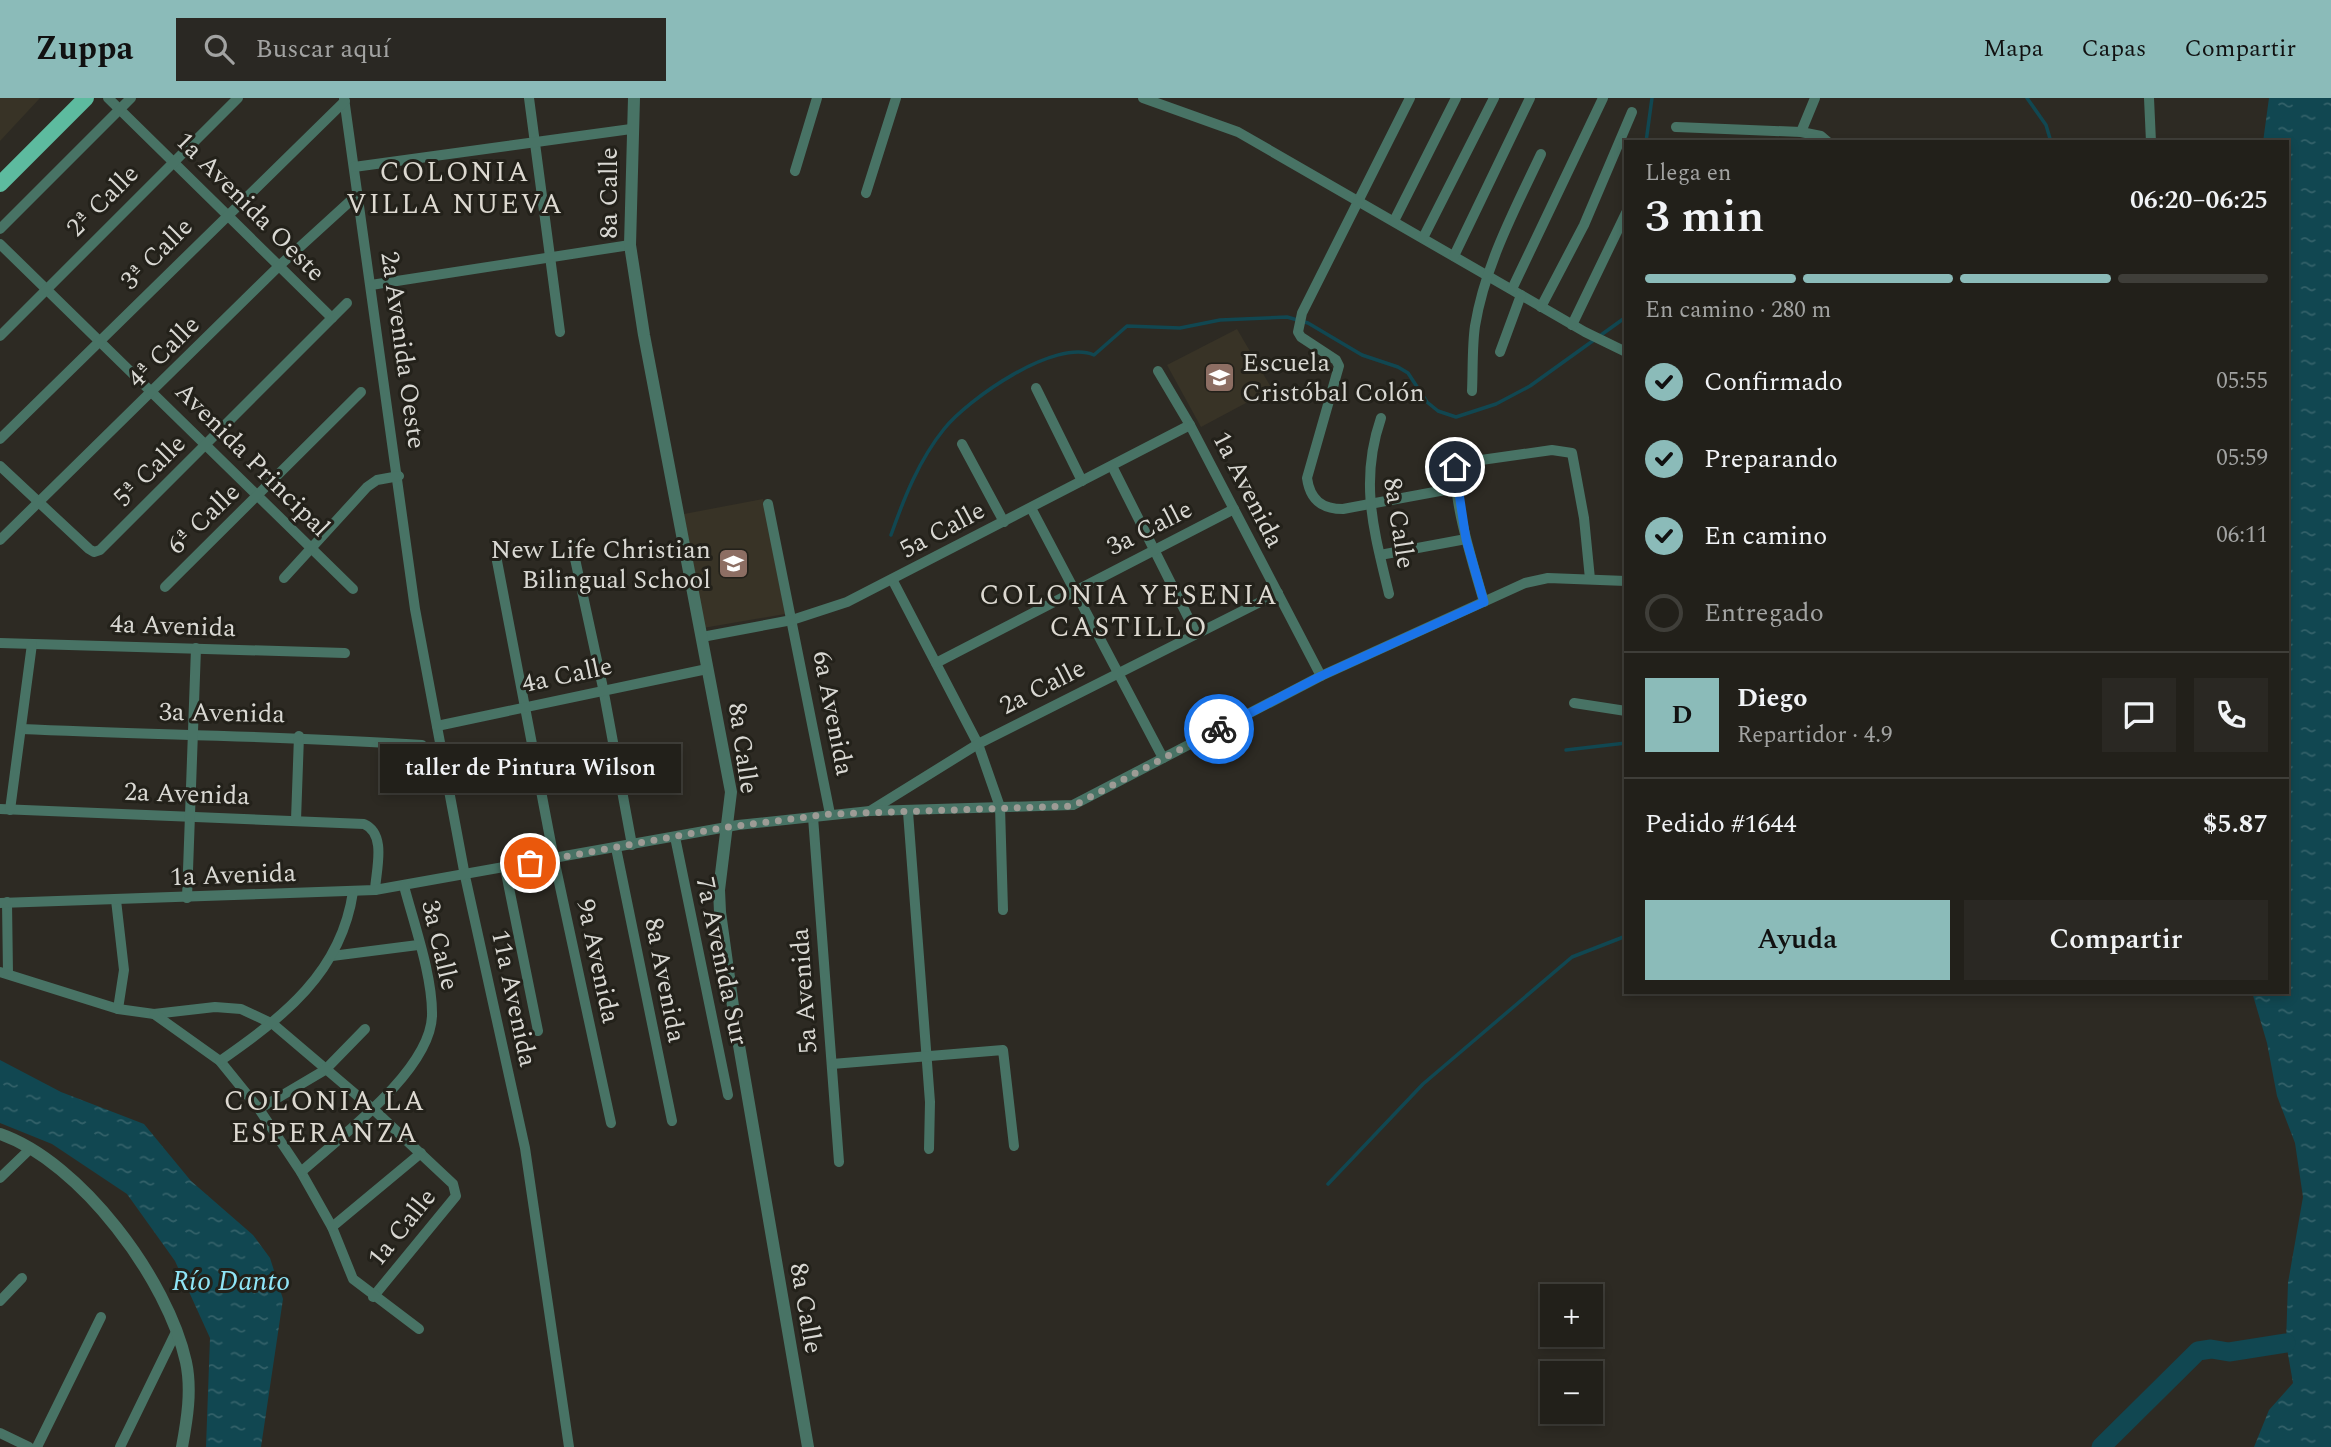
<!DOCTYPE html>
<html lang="es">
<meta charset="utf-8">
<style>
:root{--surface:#22201a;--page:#2a2823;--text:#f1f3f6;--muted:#a2a3a2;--line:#3f3e39;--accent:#8bbbb9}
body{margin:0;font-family:Spectral,serif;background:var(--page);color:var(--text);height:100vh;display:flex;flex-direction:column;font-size:26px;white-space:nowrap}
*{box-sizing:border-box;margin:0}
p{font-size:23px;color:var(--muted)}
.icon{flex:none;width:38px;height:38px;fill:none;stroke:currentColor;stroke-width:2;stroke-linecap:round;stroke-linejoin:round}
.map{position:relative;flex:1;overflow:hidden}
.drawer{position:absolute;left:1624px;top:42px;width:665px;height:854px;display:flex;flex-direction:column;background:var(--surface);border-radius:0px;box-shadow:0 4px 10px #0003,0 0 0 2px var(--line)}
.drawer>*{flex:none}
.controls{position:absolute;left:1540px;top:1186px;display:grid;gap:14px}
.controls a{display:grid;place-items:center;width:63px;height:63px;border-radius:0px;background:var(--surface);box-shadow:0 4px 10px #0003,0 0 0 2px var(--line);font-size:35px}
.pin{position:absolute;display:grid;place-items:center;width:60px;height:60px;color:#fff;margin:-30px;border:4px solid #fff;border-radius:50%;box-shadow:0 2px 7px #0007}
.courier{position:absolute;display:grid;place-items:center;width:70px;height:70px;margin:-35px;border:5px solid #1a73e8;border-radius:50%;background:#fff;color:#222;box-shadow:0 2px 9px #0007}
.bubble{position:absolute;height:49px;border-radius:0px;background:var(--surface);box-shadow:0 4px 10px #0003,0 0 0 2px var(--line);font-size:23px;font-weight:600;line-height:49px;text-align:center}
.summary em{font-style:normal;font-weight:600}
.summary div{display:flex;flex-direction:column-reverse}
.summary{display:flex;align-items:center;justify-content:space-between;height:119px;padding:0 21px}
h1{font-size:46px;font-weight:600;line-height:52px}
.bar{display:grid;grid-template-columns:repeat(4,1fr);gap:10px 7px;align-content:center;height:84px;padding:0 21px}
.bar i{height:9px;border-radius:5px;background:var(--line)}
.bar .on{background:var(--accent)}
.bar p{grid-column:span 4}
.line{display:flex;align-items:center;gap:18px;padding:0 21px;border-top:2px solid var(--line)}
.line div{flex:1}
.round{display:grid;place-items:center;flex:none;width:74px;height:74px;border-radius:0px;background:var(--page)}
ol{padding:0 21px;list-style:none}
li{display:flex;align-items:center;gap:21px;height:77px}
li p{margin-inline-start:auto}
li .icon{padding:7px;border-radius:50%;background:var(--accent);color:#111;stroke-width:4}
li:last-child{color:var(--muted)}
li i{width:38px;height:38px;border:4px solid var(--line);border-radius:50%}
.action{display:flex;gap:14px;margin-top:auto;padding:14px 21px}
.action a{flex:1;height:80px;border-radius:0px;background:var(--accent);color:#111;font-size:28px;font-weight:600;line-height:80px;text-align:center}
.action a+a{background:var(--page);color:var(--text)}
header{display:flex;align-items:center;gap:42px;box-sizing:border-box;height:98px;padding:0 35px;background:var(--accent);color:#111}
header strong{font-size:33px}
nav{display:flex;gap:38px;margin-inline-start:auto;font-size:24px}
.search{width:490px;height:63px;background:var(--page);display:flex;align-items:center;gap:18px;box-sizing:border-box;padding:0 24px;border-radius:0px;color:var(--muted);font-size:26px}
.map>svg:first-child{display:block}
.built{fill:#383326}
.water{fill:url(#water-ripples)}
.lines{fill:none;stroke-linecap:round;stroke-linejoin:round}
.stream{stroke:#114751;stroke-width:3.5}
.river{stroke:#114751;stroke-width:19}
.minor{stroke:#487365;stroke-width:10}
.tertiary{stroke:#487365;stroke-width:12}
.primary{stroke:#5dbb9f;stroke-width:16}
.done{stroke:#9d9b95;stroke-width:7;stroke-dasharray:0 12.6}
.route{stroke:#1a73e8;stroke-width:9}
.labels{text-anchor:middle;stroke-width:6;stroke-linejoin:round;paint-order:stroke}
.street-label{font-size:26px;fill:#d9d8d3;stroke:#23211a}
.poi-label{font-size:26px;fill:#d9d8d3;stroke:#23211a;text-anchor:start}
.neighbourhood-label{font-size:28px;letter-spacing:2px;fill:#ddd9d1;stroke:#23211a}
.water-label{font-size:28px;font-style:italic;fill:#8fe5f7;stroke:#23211a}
</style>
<header>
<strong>Zuppa</strong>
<div class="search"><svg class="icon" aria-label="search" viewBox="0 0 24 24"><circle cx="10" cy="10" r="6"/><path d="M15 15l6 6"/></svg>Buscar aquí</div>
<nav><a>Mapa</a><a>Capas</a><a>Compartir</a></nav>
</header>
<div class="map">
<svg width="2331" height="1349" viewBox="0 0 2331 1349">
<defs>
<pattern id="water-ripples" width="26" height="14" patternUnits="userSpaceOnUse" patternTransform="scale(1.75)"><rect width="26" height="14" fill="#114751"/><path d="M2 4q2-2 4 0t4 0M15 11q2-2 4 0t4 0" fill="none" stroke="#336169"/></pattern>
</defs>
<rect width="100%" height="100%" fill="#2d2a23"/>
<g class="built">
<polygon points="0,0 40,0 0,43"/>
<polygon points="1237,231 1272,291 1201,329 1167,267"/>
<polygon points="763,401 785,516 703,530 684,416"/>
</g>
<g class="water">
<polygon points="2269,0 2331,0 2331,1349 2254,1349 2269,1312 2293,1285 2286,1245 2288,1185 2303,1099 2295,1045 2277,998 2267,945 2252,894 2287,894 2287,44 2263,44"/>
<polygon points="0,962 61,994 144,1026 191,1083 253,1137 270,1160 283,1201 261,1349 206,1349 210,1240 175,1163 127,1096 52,1046 0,1025"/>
</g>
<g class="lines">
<g class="stream">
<polyline points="2027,0 2046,27 2051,44"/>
<polyline points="1646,44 1652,0"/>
<path d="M891,437C904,400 919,362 944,331C968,301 1055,240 1094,257L1127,228L1180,230L1220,222L1287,219L1308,225L1362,257L1398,269L1408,275L1427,304L1438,313L1456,319L1496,306L1530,288L1626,219"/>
<polyline points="1566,652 1626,645"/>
<polyline points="1328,1086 1423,986 1572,859 1626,838"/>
</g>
<polyline class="river" points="2101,1349 2198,1253 2211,1251 2229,1254 2286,1245"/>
<g class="minor">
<polyline points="108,0 332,220"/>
<polyline points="344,0 415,511 465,778 525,1050 569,1349"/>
<polyline points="529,0 560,234"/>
<polyline points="1143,0 1238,34 1585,234 1626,254"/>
<path d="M1410,0L1302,215L1298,234L1301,239L1336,262L1339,268L1307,380C1310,402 1322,411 1343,411L1456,390"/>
<polyline points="2149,0 2151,44"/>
<polyline points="1676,29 1801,34 1821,38 1828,44"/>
<polyline points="1801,34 1815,0"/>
<polyline points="354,69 631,31"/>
<polyline points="795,73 817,0"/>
<polyline points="866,95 896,0"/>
<polyline points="1394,123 1456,0"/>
<polyline points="0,131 131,0"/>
<polyline points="1423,140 1494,0"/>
<polyline points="0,146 353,491"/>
<polyline points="1454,158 1530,0"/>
<polyline points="371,187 630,147"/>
<polyline points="1512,191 1603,0"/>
<polyline points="1541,209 1584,127 1632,14"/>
<polyline points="1572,227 1626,115"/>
<polyline points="0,238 238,0"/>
<polyline points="1500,254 1521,197"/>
<polyline points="1158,273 1190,327 1321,578"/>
<polyline points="1036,290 1082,383"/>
<path d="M1472,293C1473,272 1472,249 1475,228C1485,167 1515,111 1541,56"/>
<path d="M1381,320C1359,384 1374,433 1389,496"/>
<polyline points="0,341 345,3"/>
<polyline points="962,346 1004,424"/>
<polyline points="0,368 89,451 94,454 100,452 347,205"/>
<polyline points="1112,368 1196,535"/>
<polyline points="768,406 830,716"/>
<polyline points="1031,410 1163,660"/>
<polyline points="0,442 279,168 358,96"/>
<polyline points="572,447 603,590 632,747"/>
<polyline points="1380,457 1466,441"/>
<polyline points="497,463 554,761 611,1025"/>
<polyline points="284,480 367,389 377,382 399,378"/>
<polyline points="893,483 978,646 1000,709 1003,812"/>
<polyline points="165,489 361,294"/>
<path d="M1484,504C1478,482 1444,378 1460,365L1552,352L1572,355L1584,420L1590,481"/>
<polyline points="702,539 792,522 847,504 1190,327"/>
<polyline points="0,545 345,555"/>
<polyline points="936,565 1234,411"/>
<polyline points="1574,605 1626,613"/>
<polyline points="437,628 707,571"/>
<path d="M21,631C155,637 288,638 422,647"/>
<path d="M0,711L364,726C387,736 376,772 375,792"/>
<polyline points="10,712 32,546"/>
<polyline points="870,713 978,646 1278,495"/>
<polyline points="908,714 930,1004 929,1051"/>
<polyline points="813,719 839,1064"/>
<polyline points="296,722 299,638"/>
<polyline points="675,739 728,997"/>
<polyline points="616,750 672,1023"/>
<polyline points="505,770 538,933"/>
<polyline points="187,800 196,550"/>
<polyline points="116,802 124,872 118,911"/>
<polyline points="7,804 8,876"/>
<polyline points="0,805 375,792 738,727 870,713 1073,707 1321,578 1525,485 1548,480 1626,483"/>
<polyline points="332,858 418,847"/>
<polyline points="0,874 118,911 154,916 215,909 241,911 273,926 373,1011 453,1086 456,1098 373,1199"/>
<polyline points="154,916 220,963 259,1011 301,1074 332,1129 353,1181 419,1231"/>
<path d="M220,963C283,919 341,875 353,794"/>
<polyline points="832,966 1003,952 1014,1048"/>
<polyline points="259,1011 325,972 365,931"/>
<path d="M301,1074C340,1039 430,973 432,918C433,879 414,826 404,788"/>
<polyline points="0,1080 30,1051"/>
<polyline points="332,1129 421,1055"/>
<polyline points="0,1203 22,1180"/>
<polyline points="0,1335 29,1349"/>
<polyline points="37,1349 101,1219"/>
<polyline points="120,1349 176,1234"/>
</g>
<g class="tertiary">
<polyline points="634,0 630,147 644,237 731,694 719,792 720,814 736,930 808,1349"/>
<path d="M0,1036C81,1064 168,1182 186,1264C192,1292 187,1322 182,1349"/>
</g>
<polyline class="primary" points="0,86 86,0"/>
</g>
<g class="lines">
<polyline class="done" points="530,765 721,730 830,716 1073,708 1219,631"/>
<polyline class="route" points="1219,631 1321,578 1484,504 1466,441 1455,369"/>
</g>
<defs>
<symbol id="school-square" viewBox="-11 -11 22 22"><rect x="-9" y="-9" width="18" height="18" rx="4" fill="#8d6e63" stroke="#23211a"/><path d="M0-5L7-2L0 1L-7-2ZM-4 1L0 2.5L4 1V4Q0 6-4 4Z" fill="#fff"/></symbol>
</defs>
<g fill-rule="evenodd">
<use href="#school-square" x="1202" y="262" width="35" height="35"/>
<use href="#school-square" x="716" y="448" width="35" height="35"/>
</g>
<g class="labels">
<g class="street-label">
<text transform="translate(608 95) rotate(-90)" y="9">8a Calle</text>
<text transform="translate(102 102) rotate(-45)" y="9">2ª Calle</text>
<text transform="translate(251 108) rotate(45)" y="9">1a Avenida Oeste</text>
<text transform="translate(156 155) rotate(-45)" y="9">3ª Calle</text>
<text transform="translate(404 252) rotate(82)" y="9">2a Avenida Oeste</text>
<text transform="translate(163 253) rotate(-45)" y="9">4ª Calle</text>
<text transform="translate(253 361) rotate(45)" y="9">Avenida Principal</text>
<text transform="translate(149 372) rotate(-45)" y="9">5ª Calle</text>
<text transform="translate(1249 391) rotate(63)" y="9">1a Avenida</text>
<text transform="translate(203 420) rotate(-44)" y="9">6ª Calle</text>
<text transform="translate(1400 425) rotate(81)" y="9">8a Calle</text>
<text transform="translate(1149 429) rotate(-27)" y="9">3a Calle</text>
<text transform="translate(942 431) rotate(-28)" y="9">5a Calle</text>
<text transform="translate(173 527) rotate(2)" y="9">4a Avenida</text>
<text transform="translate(567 576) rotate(-12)" y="9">4a Calle</text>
<text transform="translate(1042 588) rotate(-27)" y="9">2a Calle</text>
<text transform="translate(222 614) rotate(1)" y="9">3a Avenida</text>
<text transform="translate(834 615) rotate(79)" y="9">6a Avenida</text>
<text transform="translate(744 650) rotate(82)" y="9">8a Calle</text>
<text transform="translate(187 695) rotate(2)" y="9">2a Avenida</text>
<text transform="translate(233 776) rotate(-2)" y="9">1a Avenida</text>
<text transform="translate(441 847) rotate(77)" y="9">3a Calle</text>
<text transform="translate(599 863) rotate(78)" y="9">9a Avenida</text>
<text transform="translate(723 863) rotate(78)" y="9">7a Avenida Sur</text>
<text transform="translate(666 882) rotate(79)" y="9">8a Avenida</text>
<text transform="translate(803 893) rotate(-94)" y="9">5a Avenida</text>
<text transform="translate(515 900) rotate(78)" y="9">11a Avenida</text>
<text transform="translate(401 1129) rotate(-51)" y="9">1a Calle</text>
<text transform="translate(807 1210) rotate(80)" y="9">8a Calle</text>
</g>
<g class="poi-label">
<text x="1242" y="273">Escuela<tspan x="1242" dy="30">Cristóbal Colón</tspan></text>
<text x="711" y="460" text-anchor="end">New Life Christian<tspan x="711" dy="30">Bilingual School</tspan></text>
</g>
<g class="neighbourhood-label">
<text x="455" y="83">COLONIA<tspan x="455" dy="32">VILLA NUEVA</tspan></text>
<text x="1129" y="506">COLONIA YESENIA<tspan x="1129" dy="32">CASTILLO</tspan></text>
<text x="325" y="1012">COLONIA LA<tspan x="325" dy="32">ESPERANZA</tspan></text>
</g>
<g class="water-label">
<text x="231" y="1192">Río Danto</text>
</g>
</g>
</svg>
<div class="controls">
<a>+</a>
<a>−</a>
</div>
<div class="pin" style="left:530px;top:765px;background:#ea580c"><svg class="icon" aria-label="bag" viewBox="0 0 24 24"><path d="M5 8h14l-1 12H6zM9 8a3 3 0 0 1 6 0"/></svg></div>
<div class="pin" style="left:1455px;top:369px;background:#1f2937"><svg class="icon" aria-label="home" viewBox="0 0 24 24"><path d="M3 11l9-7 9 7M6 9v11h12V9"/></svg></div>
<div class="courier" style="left:1219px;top:631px"><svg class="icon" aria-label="bike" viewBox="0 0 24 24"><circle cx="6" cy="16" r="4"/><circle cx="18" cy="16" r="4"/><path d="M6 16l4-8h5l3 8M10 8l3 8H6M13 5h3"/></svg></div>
<div class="bubble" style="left:380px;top:646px;width:301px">taller de Pintura Wilson</div>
<section class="drawer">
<div class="summary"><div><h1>3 min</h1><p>Llega en</p></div><em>06:20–06:25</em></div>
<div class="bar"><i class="on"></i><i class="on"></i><i class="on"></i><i></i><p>En camino · 280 m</p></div>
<ol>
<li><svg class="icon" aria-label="check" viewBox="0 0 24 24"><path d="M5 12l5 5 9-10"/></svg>Confirmado<p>05:55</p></li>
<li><svg class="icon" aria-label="check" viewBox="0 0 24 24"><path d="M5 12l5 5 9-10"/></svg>Preparando<p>05:59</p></li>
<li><svg class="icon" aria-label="check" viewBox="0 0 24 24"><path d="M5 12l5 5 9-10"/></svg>En camino<p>06:11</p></li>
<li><i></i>Entregado</li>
</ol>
<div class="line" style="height:126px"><b class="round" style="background:var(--accent);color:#111">D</b><div><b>Diego</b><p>Repartidor · 4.9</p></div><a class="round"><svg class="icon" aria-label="chat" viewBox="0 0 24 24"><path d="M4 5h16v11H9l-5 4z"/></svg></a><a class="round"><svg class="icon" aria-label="phone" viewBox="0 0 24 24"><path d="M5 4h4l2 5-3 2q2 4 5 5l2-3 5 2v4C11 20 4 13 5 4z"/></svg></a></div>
<div class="line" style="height:91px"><div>Pedido #1644</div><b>$5.87</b></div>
<div class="action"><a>Ayuda</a><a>Compartir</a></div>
</section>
</div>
